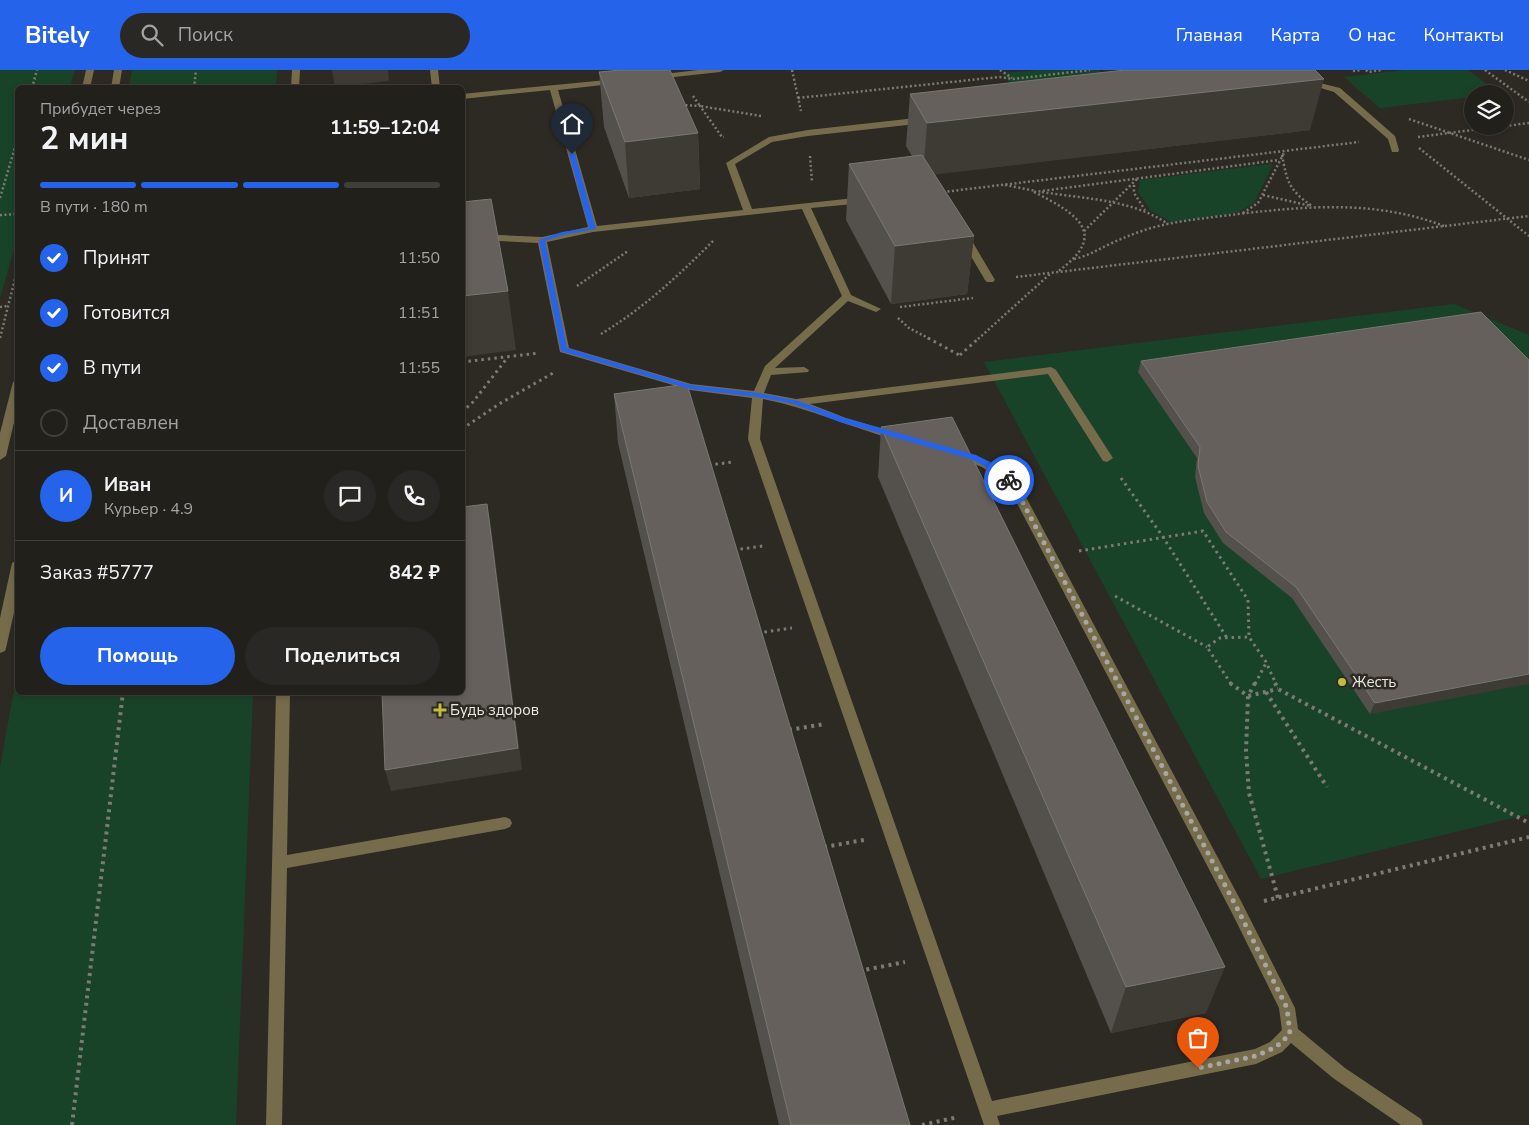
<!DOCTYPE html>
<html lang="ru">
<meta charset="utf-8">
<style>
:root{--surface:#22201b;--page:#2a2824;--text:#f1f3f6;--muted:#a2a3a3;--line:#3f3e3a;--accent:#2563eb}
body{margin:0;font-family:"Nunito Sans",sans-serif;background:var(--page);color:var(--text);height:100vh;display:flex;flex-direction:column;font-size:19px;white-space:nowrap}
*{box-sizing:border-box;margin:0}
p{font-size:16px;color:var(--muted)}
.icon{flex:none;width:28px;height:28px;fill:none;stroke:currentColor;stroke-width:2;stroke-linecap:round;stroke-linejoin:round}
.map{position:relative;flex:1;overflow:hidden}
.sheet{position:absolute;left:15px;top:15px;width:450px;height:610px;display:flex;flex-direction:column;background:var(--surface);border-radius:8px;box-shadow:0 2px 8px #0003,0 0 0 1px var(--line)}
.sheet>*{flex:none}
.controls{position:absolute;left:1464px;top:15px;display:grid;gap:10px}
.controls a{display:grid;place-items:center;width:50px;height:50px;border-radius:50%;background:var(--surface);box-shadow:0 2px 8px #0003,0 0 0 1px var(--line);font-size:25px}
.pin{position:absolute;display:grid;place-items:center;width:42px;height:42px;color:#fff;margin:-51px -21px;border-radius:50% 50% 50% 0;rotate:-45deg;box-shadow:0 0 5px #0007}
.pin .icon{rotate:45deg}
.courier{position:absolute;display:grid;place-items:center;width:50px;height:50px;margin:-25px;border:4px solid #2563eb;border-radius:50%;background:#fff;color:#222;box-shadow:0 1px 6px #0007}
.overview em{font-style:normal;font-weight:700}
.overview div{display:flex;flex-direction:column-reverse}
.overview{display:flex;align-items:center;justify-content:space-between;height:85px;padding:0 25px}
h1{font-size:32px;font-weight:700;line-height:38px}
.bar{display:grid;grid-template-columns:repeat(4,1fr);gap:8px 5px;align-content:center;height:60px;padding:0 25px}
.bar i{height:6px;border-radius:4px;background:var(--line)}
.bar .selected{background:var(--accent)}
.bar p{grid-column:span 4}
.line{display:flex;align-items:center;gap:12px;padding:0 25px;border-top:1px solid var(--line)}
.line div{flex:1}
.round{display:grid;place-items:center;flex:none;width:52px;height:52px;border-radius:26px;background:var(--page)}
ol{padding:0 25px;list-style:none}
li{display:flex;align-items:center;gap:15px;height:55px}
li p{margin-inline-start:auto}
li .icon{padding:5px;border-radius:50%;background:var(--accent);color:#fff;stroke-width:4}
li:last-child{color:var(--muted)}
li i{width:28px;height:28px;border:2px solid var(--line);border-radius:50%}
.button{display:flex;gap:10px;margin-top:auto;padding:10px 25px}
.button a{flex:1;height:58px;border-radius:30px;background:var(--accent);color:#fff;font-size:20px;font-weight:700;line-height:58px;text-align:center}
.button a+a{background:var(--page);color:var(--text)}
header{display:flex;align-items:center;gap:30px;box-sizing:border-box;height:70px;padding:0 25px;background:var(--accent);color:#fff}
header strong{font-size:24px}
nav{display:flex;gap:28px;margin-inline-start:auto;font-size:18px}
.search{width:350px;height:45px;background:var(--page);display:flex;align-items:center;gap:12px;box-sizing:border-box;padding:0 18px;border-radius:28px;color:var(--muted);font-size:19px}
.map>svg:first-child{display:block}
.green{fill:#194329}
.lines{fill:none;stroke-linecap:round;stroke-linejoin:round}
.path-far2{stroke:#7c7a75;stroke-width:2.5;stroke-dasharray:2 2.5;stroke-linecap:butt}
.path-far1{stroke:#7c7a75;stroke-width:3;stroke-dasharray:2.5 4;stroke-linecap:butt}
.path{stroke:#7c7a75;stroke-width:4;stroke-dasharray:3 4.5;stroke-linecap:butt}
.minor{fill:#766c4c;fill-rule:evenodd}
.wall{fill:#54504b}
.shaded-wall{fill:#3e3a34}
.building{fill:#65605b;stroke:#7a7671}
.route{fill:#2563eb}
.done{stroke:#a8a7a2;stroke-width:5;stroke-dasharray:0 9}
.poi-dot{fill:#c3bd3e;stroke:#2d2a24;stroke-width:2}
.labels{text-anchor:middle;stroke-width:5;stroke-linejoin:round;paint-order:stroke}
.poi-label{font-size:15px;fill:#ebeae6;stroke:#2d2a24;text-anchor:start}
</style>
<header>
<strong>Bitely</strong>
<div class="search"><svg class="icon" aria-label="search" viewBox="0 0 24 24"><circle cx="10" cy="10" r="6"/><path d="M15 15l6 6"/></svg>Поиск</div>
<nav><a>Главная</a><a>Карта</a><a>О нас</a><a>Контакты</a></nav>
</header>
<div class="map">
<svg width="1529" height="1055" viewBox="0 0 1529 1055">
<rect width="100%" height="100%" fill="#2d2a24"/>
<g class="green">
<polygon points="0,0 75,0 70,17 18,18 17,169 0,228"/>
<polygon points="132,0 277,0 276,17 129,17"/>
<polygon points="1039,0 1099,0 1109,12 1015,21 1003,3"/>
<polygon points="1405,0 1468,0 1498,23 1472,24 1472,27 1380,38 1344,7"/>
<polygon points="1273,94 1254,133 1237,143 1171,152 1151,141 1138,122 1140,110"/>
<polygon points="1454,234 1529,265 1529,744 1261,809 984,292"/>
<polygon points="17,604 18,622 253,623 236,1055 0,1055 0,697"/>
</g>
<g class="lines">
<g class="path-far2">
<polyline points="792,0 801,41"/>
<polyline points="1000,0 1012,8"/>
<polyline points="1366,0 1368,2 1382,0"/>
<polyline points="1485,0 1529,32"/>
<polyline points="1505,0 1529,11"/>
<polyline points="1353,1 1361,0"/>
<polyline points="32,18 37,0"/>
<polyline points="194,18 196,0"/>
<polyline points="693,26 700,36 761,46"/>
<polyline points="798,28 999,7 1013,9 1090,0"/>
<polyline points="681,35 700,36 722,67 724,67"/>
<polyline points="1409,49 1529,90"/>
<polyline points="1505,56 1529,53"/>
<polyline points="1418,67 1503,56"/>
<polyline points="1419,78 1529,166"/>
<path d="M1282,85C1287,112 1289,120 1312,136"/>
<polyline points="810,86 812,112"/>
<polyline points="1005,115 1036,121"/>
<polyline points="1134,115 1134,123 1145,140"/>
<polyline points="943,122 1359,72"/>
<polyline points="1034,122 1279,90"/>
<path d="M1034,122C1076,143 1111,164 1057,202"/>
<path d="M1042,122C1085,129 1131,129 1168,154"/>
<polyline points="1263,125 1311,136"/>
<polyline points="0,128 18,67"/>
<polyline points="1243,143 1258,133 1285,81"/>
<polyline points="0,145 18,144"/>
<polyline points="1084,161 1137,109"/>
<path d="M1074,189C1088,186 1099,179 1112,173C1125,167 1138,162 1151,158C1179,150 1209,148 1238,144C1309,136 1376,130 1444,156"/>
<polyline points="1016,207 1529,146"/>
<polyline points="577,216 628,181"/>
<polyline points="0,237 7,236"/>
<polyline points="900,237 973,228"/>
<polyline points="898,248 909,258 930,269"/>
<path d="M601,264C644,238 678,206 713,171"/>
<polyline points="0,268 18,197"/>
<polyline points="978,269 1050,204"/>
</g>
<g class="path-far1">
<polyline points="928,268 961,286"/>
<polyline points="960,285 979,268"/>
<polyline points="462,292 539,283"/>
<polyline points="462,342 473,332 508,287"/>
<polyline points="462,359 499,334 553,303"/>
<polyline points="709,395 733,392"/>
<polyline points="1121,408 1163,467 1227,568"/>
<polyline points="734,480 763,476"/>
<polyline points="1079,481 1203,461 1248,530 1249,567 1266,592 1276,614"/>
<polyline points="1115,526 1207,577"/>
<polyline points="758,563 792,558"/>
<polyline points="1231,614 1207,577 1220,568 1249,567"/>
<polyline points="1255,614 1266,593"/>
</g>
<g class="path">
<polyline points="1230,613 1248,626 1278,619"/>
<polyline points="1255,613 1248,626 1246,681 1249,723 1278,828"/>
<polyline points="1275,613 1278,619 1529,753"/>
<polyline points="1266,622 1327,717"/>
<polyline points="789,660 825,654"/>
<polyline points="824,777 864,770"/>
<polyline points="1264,831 1529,767"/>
<polyline points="859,901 905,892"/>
<polyline points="72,1055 123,622"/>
<polyline points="922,1055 958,1047"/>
</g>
<g class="minor">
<polygon points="86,0 94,0 90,18 82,18"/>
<polygon points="114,0 122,0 119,18 111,18"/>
<polygon points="292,0 300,0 299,18 291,18"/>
<polygon points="430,0 438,0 440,18 432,18"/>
<polygon points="698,0 724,0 720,2 656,9 652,7 656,5"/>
<path d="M617,9H620V13L558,20L597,156L743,140L726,93L769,67L808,60L925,47L929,50L925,53L808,66L772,72L735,94L752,139L864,127L869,130L864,133L811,138L851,225L881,239L876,242L848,231L775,298L804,297L809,300L808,302L771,305L764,323L796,329L1051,297L1056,300L1113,388L1107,392L1103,391L1048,304L810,334L846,348L901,364L903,366L897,370C852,358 809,338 763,329L760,369L992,1031L1255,979L1270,972L1282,960L1279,938L1232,843L1008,416L982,397L951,385L949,382L951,379L955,378L990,392L1019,414L1242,833L1295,938L1298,959L1345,998L1421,1049L1423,1055H1401L1333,1008L1291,973L1282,982L1256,994L997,1046L1000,1055H984L748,369L752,328L690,320L560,282L538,173L500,171L462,176V170L500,165L542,167L588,157L550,20L462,29V24ZM802,139L842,226L765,296L754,321L691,314L569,278L547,172L593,162Z"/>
<polygon points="1304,9 1340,18 1395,66 1399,80 1398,82 1392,82 1388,69 1334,22 1304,13"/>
<polygon points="964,163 969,166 995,210 993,212 987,212 985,210 959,166"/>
<polygon points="18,309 18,336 6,386 0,390 0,363 13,312"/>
<polygon points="18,489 18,525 6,578 5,581 0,583 0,548 12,493"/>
<polygon points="276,622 290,622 287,785 505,747 510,749 512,753 510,757 505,759 287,798 282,1055 266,1055"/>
</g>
</g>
<g class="wall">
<polygon points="599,2 698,63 700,119 629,128 604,57"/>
<polygon points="910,24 1310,60 934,104 974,166 967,224 891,234 846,150 849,94 912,86 906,76"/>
<polygon points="1529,290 1370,644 1292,528 1223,473 1204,443 1195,407 1197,388 1138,302 1141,291"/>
<polygon points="614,324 910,1055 779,1055 618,373"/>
<polygon points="881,357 1206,943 1111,963 878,407"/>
</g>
<g class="shaded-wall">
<polygon points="332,0 388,0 389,11 335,17"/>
<polygon points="1324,9 1310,60 923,106 927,53"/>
<polygon points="698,63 700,119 629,128 625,72"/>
<polygon points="974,166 967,224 891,234 895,176"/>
<polygon points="508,221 516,280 462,287 462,226"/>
<polygon points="487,434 491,455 522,700 391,721 385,700"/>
<polygon points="1529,604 1529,614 1370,644 1375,633"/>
<polygon points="1225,897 1206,943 1111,963 1126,917"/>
</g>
<g class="building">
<polygon points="621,0 670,0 698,63 625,72 599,2"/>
<polygon points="1125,0 1315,0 1324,9 927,53 910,24"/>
<polygon points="922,85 974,166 895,176 849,94"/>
<polygon points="491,129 508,221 462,226 462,132"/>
<polygon points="1481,242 1529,290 1529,604 1375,633 1296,517 1226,462 1207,432 1198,396 1200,377 1141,291"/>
<polygon points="687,314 910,1055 791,1055 614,324"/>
<polygon points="952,347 1225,897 1126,917 881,357"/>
<polygon points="487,434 518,678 385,700 382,622 462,622 462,437"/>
</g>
<polygon class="route" points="572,82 575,84 596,159 563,165 545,171 567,278 691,315 758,323 798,331 845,348 976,385 1000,397 1011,408 1011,412 1006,412 994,401 971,389 840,352 794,334 758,327 690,319 561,281 539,170 562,162 589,158 569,84"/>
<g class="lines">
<polyline class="done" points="1009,410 1013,414 1237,838 1287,938 1290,964 1276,977 1256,986 1198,998"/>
</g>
<g class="poi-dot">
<circle cx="1342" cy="612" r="5"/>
<path d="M437.5 632.5h5v5h5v5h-5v5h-5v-5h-5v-5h5z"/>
</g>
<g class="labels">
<g class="poi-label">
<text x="1352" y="617">Жесть</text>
<text x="450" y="645">Будь здоров</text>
</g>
</g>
</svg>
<div class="controls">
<a><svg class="icon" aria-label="layers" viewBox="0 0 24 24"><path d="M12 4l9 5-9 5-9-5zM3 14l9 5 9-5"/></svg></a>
</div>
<div class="pin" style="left:1198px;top:998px;background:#ea580c"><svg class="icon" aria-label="bag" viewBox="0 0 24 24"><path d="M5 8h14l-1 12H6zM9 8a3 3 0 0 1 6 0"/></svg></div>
<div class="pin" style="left:572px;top:84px;background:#1f2937"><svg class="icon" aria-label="home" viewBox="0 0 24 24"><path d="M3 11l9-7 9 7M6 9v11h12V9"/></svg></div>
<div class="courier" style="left:1009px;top:410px"><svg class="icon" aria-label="bike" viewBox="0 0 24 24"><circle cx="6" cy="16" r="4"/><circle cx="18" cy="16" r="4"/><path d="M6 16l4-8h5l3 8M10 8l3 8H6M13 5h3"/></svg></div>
<section class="sheet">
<div class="overview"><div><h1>2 мин</h1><p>Прибудет через</p></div><em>11:59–12:04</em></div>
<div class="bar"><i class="selected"></i><i class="selected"></i><i class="selected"></i><i></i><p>В пути · 180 m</p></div>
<ol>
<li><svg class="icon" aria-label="check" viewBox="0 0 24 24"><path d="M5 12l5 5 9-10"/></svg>Принят<p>11:50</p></li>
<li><svg class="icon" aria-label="check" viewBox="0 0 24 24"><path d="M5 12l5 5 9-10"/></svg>Готовится<p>11:51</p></li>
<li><svg class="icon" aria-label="check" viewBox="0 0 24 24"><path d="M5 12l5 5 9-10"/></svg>В пути<p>11:55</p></li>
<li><i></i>Доставлен</li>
</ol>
<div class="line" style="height:90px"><b class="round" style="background:var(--accent);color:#fff">И</b><div><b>Иван</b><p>Курьер · 4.9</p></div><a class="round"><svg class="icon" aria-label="chat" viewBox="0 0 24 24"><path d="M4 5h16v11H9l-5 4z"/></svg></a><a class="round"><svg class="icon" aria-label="phone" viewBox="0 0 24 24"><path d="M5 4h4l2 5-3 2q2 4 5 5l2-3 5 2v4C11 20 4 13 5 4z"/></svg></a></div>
<div class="line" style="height:65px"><div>Заказ #5777</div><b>842 ₽</b></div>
<div class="button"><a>Помощь</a><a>Поделиться</a></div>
</section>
</div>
